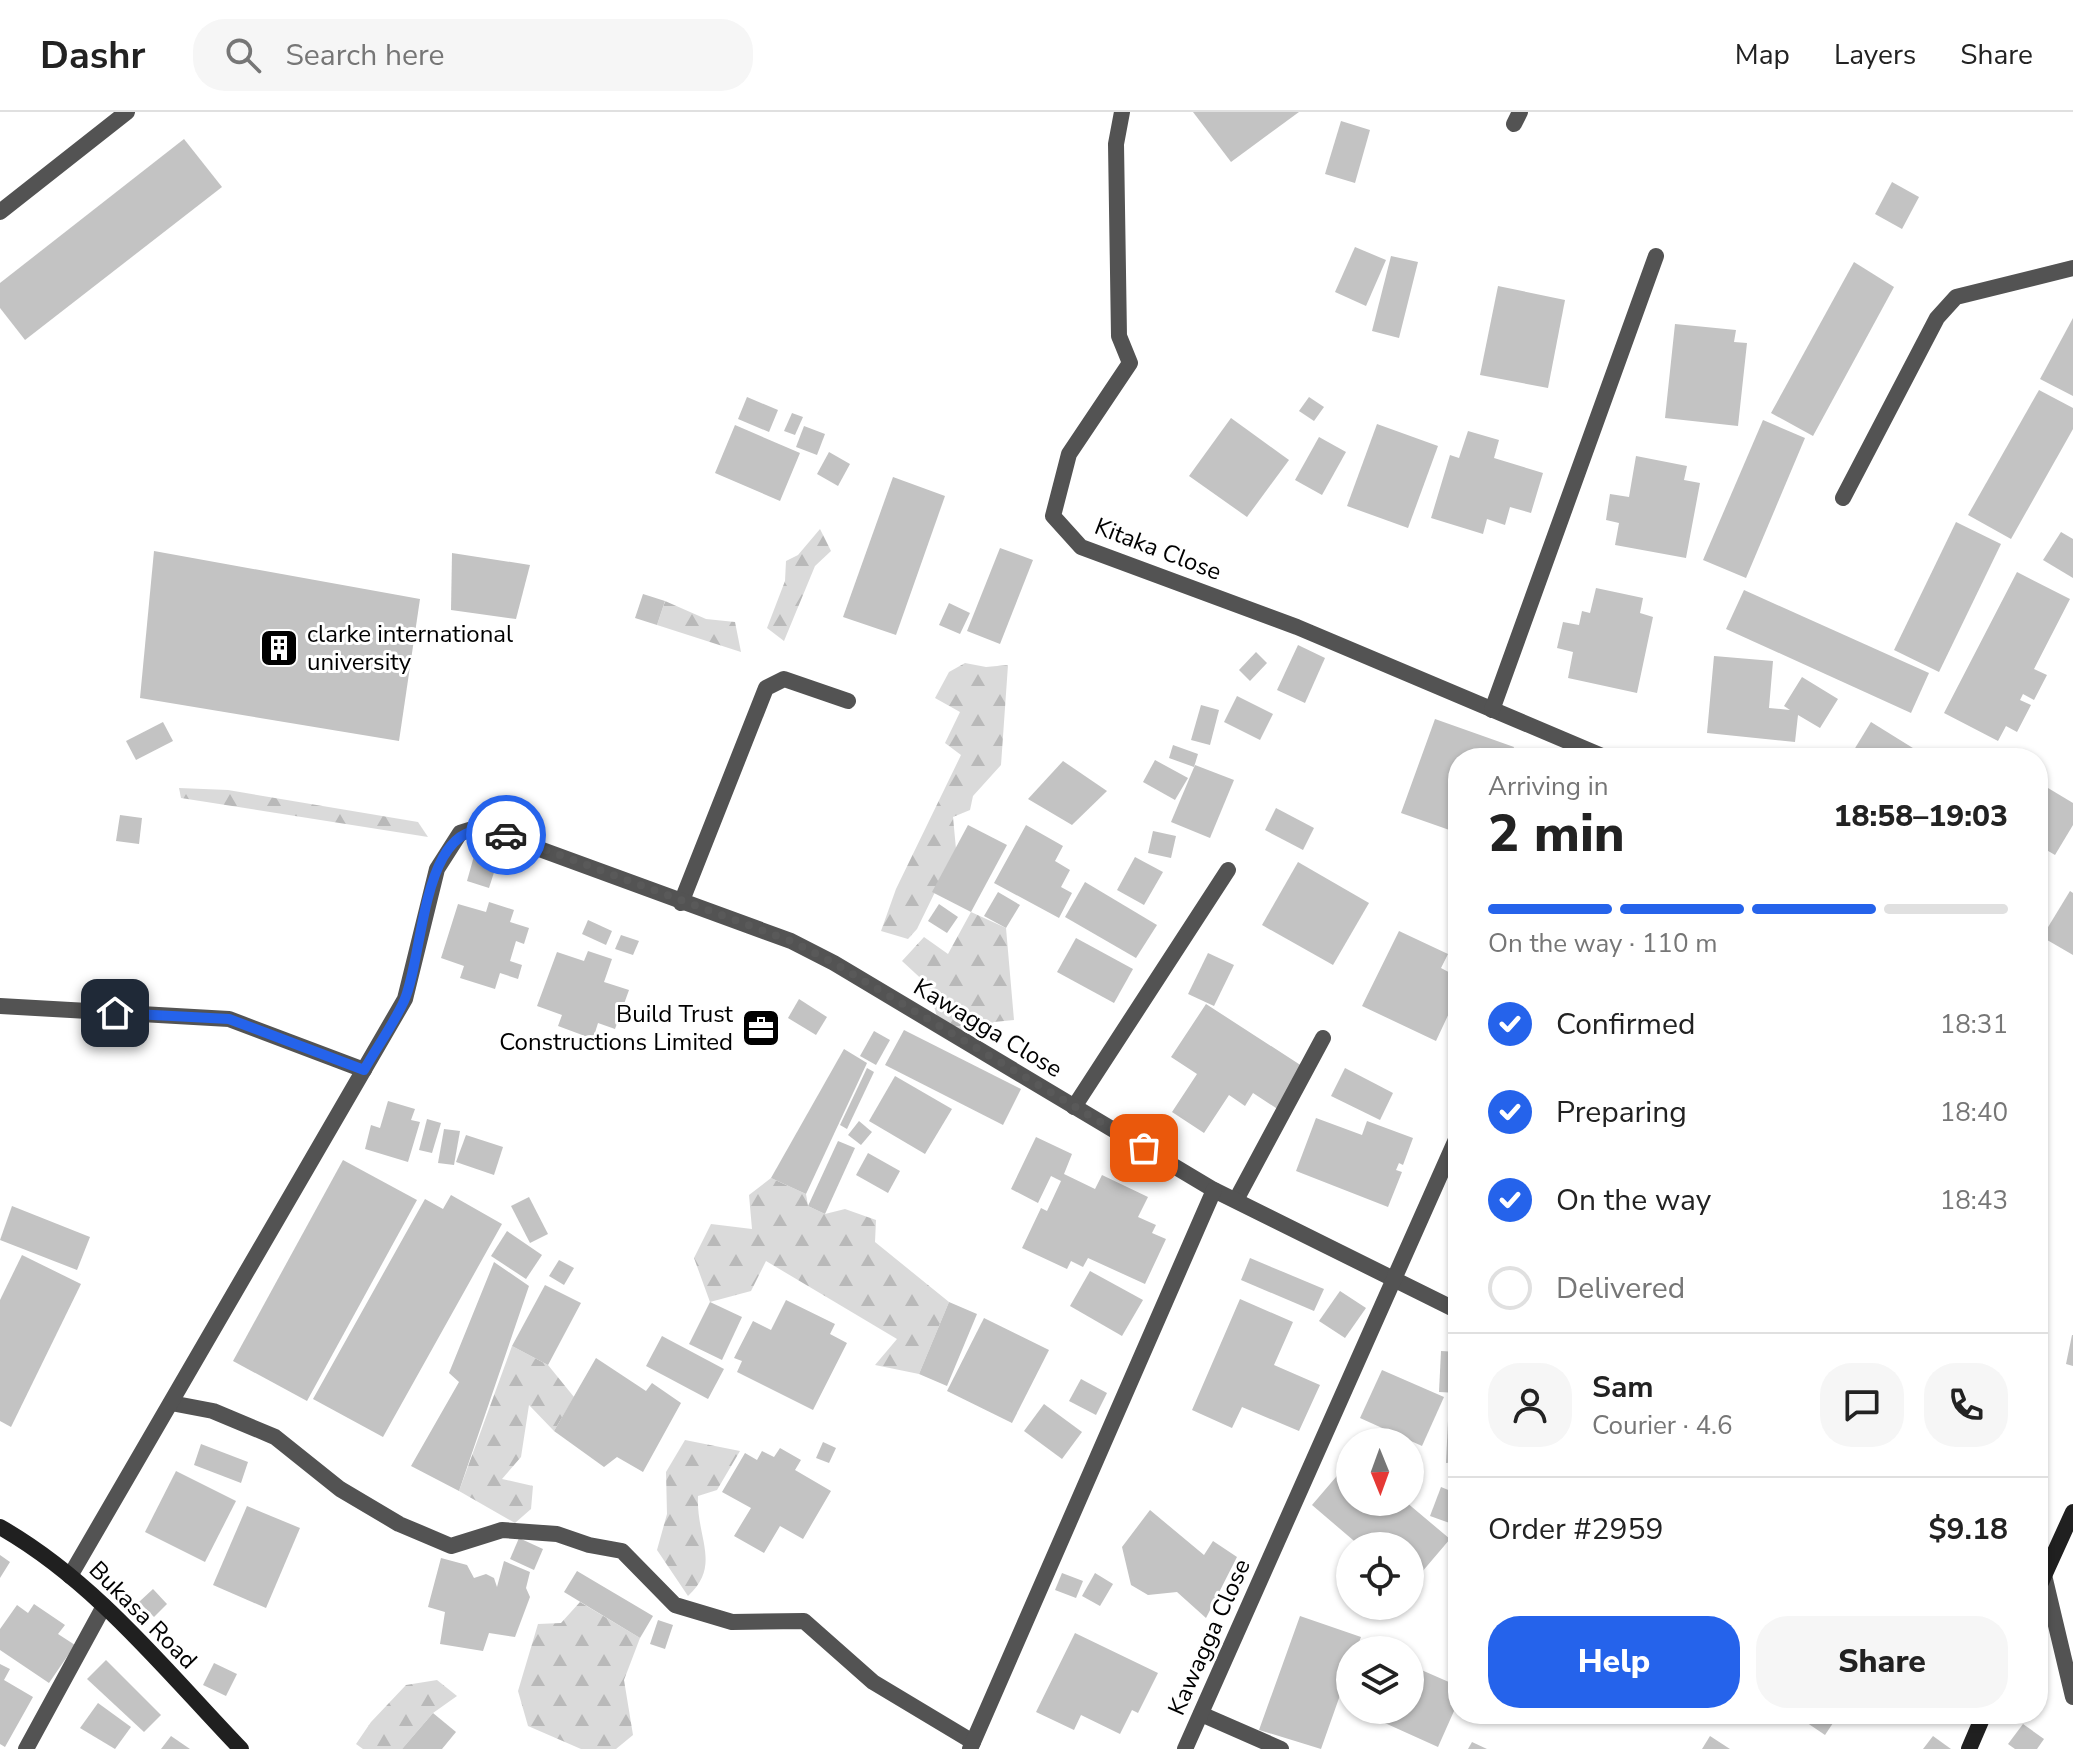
<!DOCTYPE html>
<meta charset="utf-8">
<style>
:root{--surface:#fff;--page:#f6f6f6;--text:#222;--muted:#767676;--line:#e0e0e0;--accent:#2563eb}
body{margin:0;font-family:"Nunito Sans",sans-serif;background:var(--page);color:var(--text);height:100vh;display:flex;flex-direction:column;font-size:30px;white-space:nowrap}
*{box-sizing:border-box;margin:0}
p{font-size:26px;color:var(--muted)}
.icon{flex:none;width:44px;height:44px;fill:none;stroke:currentColor;stroke-width:2;stroke-linecap:round;stroke-linejoin:round}
.map{position:relative;flex:1;overflow:hidden}
.panel{position:absolute;left:1448px;top:636px;width:600px;height:976px;display:flex;flex-direction:column;background:var(--surface);border-radius:32px;box-shadow:0 2px 6px #0004}
.panel>*{flex:none}
.needle{width:52px;rotate:179deg}
.buttons{position:absolute;left:1336px;top:1316px;display:grid;gap:16px}
.buttons a{display:grid;place-items:center;width:88px;height:88px;border-radius:50%;background:var(--surface);box-shadow:0 2px 6px #0004;font-size:40px}
.pin{position:absolute;display:grid;place-items:center;width:68px;height:68px;color:#fff;margin:-34px;border-radius:16px;box-shadow:0 4px 12px #0006}
.courier{position:absolute;display:grid;place-items:center;width:80px;height:80px;margin:-40px;border:6px solid #2563eb;border-radius:50%;background:#fff;color:#222;box-shadow:0 2px 10px #0007}
.head em{font-style:normal;font-weight:800}
.head div{display:flex;flex-direction:column-reverse}
.head{display:flex;align-items:center;justify-content:space-between;height:136px;padding:0 40px}
h1{font-size:52px;font-weight:800;line-height:60px}
.bar{display:grid;grid-template-columns:repeat(4,1fr);gap:12px 8px;align-content:center;height:96px;padding:0 40px}
.bar i{height:10px;border-radius:6px;background:var(--line)}
.bar .selected{background:var(--accent)}
.bar p{grid-column:span 4}
.line{display:flex;align-items:center;gap:20px;padding:0 40px;border-top:2px solid var(--line)}
.line div{flex:1}
.round{display:grid;place-items:center;flex:none;width:84px;height:84px;border-radius:32px;background:var(--page)}
ol{padding:0 40px;list-style:none}
li{display:flex;align-items:center;gap:24px;height:88px}
li p{margin-inline-start:auto}
li .icon{padding:8px;border-radius:50%;background:var(--accent);color:#fff;stroke-width:4}
li:last-child{color:var(--muted)}
li i{width:44px;height:44px;border:4px solid var(--line);border-radius:50%}
.primary-button{display:flex;gap:16px;margin-top:auto;padding:16px 40px}
.primary-button a{flex:1;height:92px;border-radius:32px;background:var(--accent);color:#fff;font-size:32px;font-weight:800;line-height:92px;text-align:center}
.primary-button a+a{background:var(--page);color:var(--text)}
header{display:flex;align-items:center;gap:48px;box-sizing:border-box;height:112px;padding:0 40px;background:var(--surface);border-bottom:2px solid var(--line)}
header strong{font-size:38px}
nav{display:flex;gap:44px;margin-inline-start:auto;font-size:28px}
.search{width:560px;height:72px;background:var(--page);display:flex;align-items:center;gap:20px;box-sizing:border-box;padding:0 28px;border-radius:32px;color:var(--muted);font-size:30px}
.map>svg:first-child{display:block}
.forest{fill:url(#forest-firs)}
.building{fill:#c3c3c3}
.lines{fill:none;stroke-linecap:round;stroke-linejoin:round}
.lane{stroke:#535353;stroke-width:16}
.street{stroke:#535353;stroke-width:16}
.secondary{stroke:#202020;stroke-width:16}
.done{stroke:#595959;stroke-width:8;stroke-dasharray:0 14.4}
.route{stroke:#2563eb;stroke-width:10}
.labels{text-anchor:middle;stroke-width:6;stroke-linejoin:round;paint-order:stroke}
.street-label{font-size:24px;fill:#000;stroke:#fff}
.poi-label{font-size:24px;fill:#000;stroke:#fff;text-anchor:start}
</style>
<header>
<strong>Dashr</strong>
<div class="search"><svg class="icon" aria-label="search" viewBox="0 0 24 24"><circle cx="10" cy="10" r="6"/><path d="M15 15l6 6"/></svg>Search here</div>
<nav><a>Map</a><a>Layers</a><a>Share</a></nav>
</header>
<div class="map">
<svg width="2073" height="1637" viewBox="0 0 2073 1637">
<defs>
<pattern id="forest-firs" width="22" height="20" patternUnits="userSpaceOnUse" patternTransform="scale(2)"><rect width="22" height="20" fill="#dadada"/><path d="M5 1l3.5 6h-7zM16 11l3.5 6h-7z" fill="#b9b9b9"/></pattern>
</defs>
<rect width="100%" height="100%" fill="#fff"/>
<g class="forest">
<polygon points="820,417 831,439 815,454 784,529 767,516 785,469 786,449 798,443"/>
<polygon points="665,489 706,507 735,510 741,540 657,513"/>
<polygon points="965,551 986,555 1008,553 1001,653 973,684 970,698 953,705 956,737 917,817 908,827 881,819 896,777 961,643 945,631 960,600 935,586 949,560"/>
<polygon points="179,676 228,678 418,710 428,725 181,686"/>
<polygon points="971,800 1006,816 1014,908 994,910 961,927 940,915 928,873 902,849 924,825 948,842"/>
<polygon points="771,1066 806,1082 808,1094 825,1102 845,1097 876,1108 875,1130 949,1190 919,1262 875,1253 897,1227 766,1149 751,1179 710,1190 694,1146 711,1112 752,1117 749,1083"/>
<polygon points="512,1234 548,1253 574,1285 554,1319 529,1293 521,1345 502,1367 533,1374 531,1397 515,1411 459,1379"/>
<path d="M685,1328L740,1339L717,1378L698,1384C696,1426 722,1453 688,1484L657,1438L667,1402L666,1360Z"/>
<polygon points="580,1490 640,1526 624,1568 633,1623 616,1637 581,1637 528,1614 518,1579 538,1512 561,1511"/>
<polygon points="437,1568 457,1584 433,1601 402,1637 363,1637 356,1632 371,1610 406,1573"/>
</g>
<g class="building">
<polygon points="1193,0 1299,0 1231,50"/>
<polygon points="1341,9 1370,18 1355,71 1325,62"/>
<polygon points="184,27 222,75 25,228 0,196 0,171"/>
<polygon points="1892,70 1919,85 1902,117 1875,102"/>
<polygon points="1355,135 1386,148 1366,194 1335,180"/>
<polygon points="1391,144 1418,150 1399,226 1372,219"/>
<polygon points="1854,150 1894,175 1813,324 1771,301"/>
<polygon points="1498,174 1565,188 1548,276 1480,263"/>
<polygon points="2073,206 2073,284 2040,267"/>
<polygon points="1675,212 1736,218 1734,230 1747,231 1738,314 1665,306"/>
<polygon points="2039,278 2073,296 2073,317 2011,427 1968,403"/>
<polygon points="747,285 778,298 769,320 738,307"/>
<polygon points="1309,285 1324,295 1314,309 1299,299"/>
<polygon points="792,301 803,305 795,323 784,319"/>
<polygon points="1231,306 1289,348 1247,405 1189,364"/>
<polygon points="1763,308 1805,326 1746,466 1703,448"/>
<polygon points="1377,312 1438,334 1408,416 1347,394"/>
<polygon points="735,313 800,341 780,389 715,361"/>
<polygon points="804,314 825,322 817,343 796,335"/>
<polygon points="1468,319 1499,328 1494,346 1543,361 1531,401 1510,395 1505,413 1487,407 1483,422 1431,406 1450,343 1459,346"/>
<polygon points="1319,325 1346,340 1322,383 1295,368"/>
<polygon points="829,340 850,352 838,374 817,362"/>
<polygon points="1636,344 1687,354 1684,368 1700,371 1686,446 1615,433 1619,411 1606,408 1610,382 1629,385"/>
<polygon points="893,365 945,384 896,523 843,505"/>
<polygon points="1956,410 2001,432 1939,560 1894,538"/>
<polygon points="2061,420 2073,427 2073,466 2043,448"/>
<polygon points="1000,436 1033,448 1000,532 967,519"/>
<polygon points="154,439 420,487 399,629 140,586"/>
<polygon points="452,441 530,453 516,507 451,498"/>
<polygon points="2017,460 2070,487 2034,557 2047,563 2034,588 2023,582 2020,588 2031,593 2017,620 2006,614 1998,629 1944,601"/>
<polygon points="1596,476 1643,486 1640,501 1653,505 1637,581 1568,566 1573,540 1557,536 1563,510 1579,513 1582,499 1590,501"/>
<polygon points="1744,478 1929,561 1911,601 1726,517"/>
<polygon points="643,482 665,489 657,513 635,506"/>
<polygon points="949,491 970,501 960,522 939,513"/>
<polygon points="1298,533 1325,546 1305,591 1277,578"/>
<polygon points="1256,540 1267,551 1250,569 1239,558"/>
<polygon points="1714,544 1773,549 1769,596 1790,598 1784,594 1802,565 1838,587 1820,616 1798,603 1795,630 1707,621"/>
<polygon points="1237,584 1273,602 1260,628 1224,610"/>
<polygon points="1201,593 1219,598 1210,633 1191,628"/>
<polygon points="1435,607 1514,635 1510,646 1458,646 1458,721 1401,701"/>
<polygon points="163,610 173,629 136,648 126,629"/>
<polygon points="1871,610 1929,646 1849,646"/>
<polygon points="1173,633 1198,642 1194,655 1169,646"/>
<polygon points="1155,648 1188,666 1175,688 1143,670"/>
<polygon points="1063,649 1107,679 1072,713 1028,687"/>
<polygon points="1195,653 1234,668 1210,726 1171,710"/>
<polygon points="2038,670 2073,691 2073,713 2055,743 2038,733"/>
<polygon points="1276,696 1314,716 1303,738 1265,718"/>
<polygon points="120,703 142,706 139,732 116,729"/>
<polygon points="968,713 1007,733 971,800 932,780"/>
<polygon points="1026,713 1063,734 1055,749 1070,758 1061,775 1072,781 1059,806 994,771"/>
<polygon points="1153,719 1176,724 1171,746 1148,741"/>
<polygon points="474,744 497,751 489,776 467,769"/>
<polygon points="1135,745 1163,760 1144,793 1117,778"/>
<polygon points="1298,750 1369,791 1333,853 1262,813"/>
<polygon points="1085,770 1157,813 1136,846 1065,805"/>
<polygon points="2070,779 2073,781 2073,843 2042,825"/>
<polygon points="998,780 1020,793 1006,816 984,804"/>
<polygon points="489,790 514,798 510,810 529,816 524,832 516,829 510,849 522,853 518,867 500,861 495,877 460,866 464,854 441,846 458,792 486,800"/>
<polygon points="939,792 958,805 947,821 928,809"/>
<polygon points="588,808 612,819 606,833 582,822"/>
<polygon points="1399,819 1448,842 1441,856 1458,865 1458,882 1436,929 1362,894"/>
<polygon points="621,823 639,829 633,843 615,837"/>
<polygon points="1076,826 1133,857 1114,891 1057,860"/>
<polygon points="588,839 612,847 604,870 629,878 615,917 598,911 593,927 558,914 562,903 537,894 557,840 584,849"/>
<polygon points="1208,841 1234,853 1214,894 1188,882"/>
<polygon points="2038,861 2048,867 2038,883"/>
<polygon points="799,887 827,905 816,923 788,906"/>
<polygon points="1206,892 1305,956 1279,998 1253,981 1245,994 1229,983 1204,1021 1172,1000 1197,962 1171,945"/>
<polygon points="904,918 1021,977 1003,1013 885,953"/>
<polygon points="874,919 890,928 876,953 860,944"/>
<polygon points="844,937 867,951 806,1082 771,1066"/>
<polygon points="867,956 874,960 847,1017 840,1013"/>
<polygon points="1345,956 1393,981 1380,1008 1331,984"/>
<polygon points="895,964 952,997 925,1042 869,1009"/>
<polygon points="388,989 415,997 411,1008 420,1010 408,1050 365,1037 371,1013 380,1016"/>
<polygon points="1316,1006 1362,1023 1367,1009 1413,1026 1403,1053 1399,1051 1396,1058 1402,1060 1388,1095 1296,1059"/>
<polygon points="427,1007 441,1011 432,1041 419,1038"/>
<polygon points="859,1009 872,1020 861,1033 848,1023"/>
<polygon points="444,1017 460,1019 454,1053 438,1051"/>
<polygon points="466,1023 503,1035 494,1063 456,1050"/>
<polygon points="1036,1025 1072,1042 1064,1062 1095,1077 1102,1063 1148,1085 1138,1105 1156,1113 1152,1121 1166,1127 1145,1172 1088,1146 1083,1155 1071,1149 1067,1157 1022,1136 1041,1096 1047,1099 1061,1069 1051,1064 1038,1091 1011,1077"/>
<polygon points="838,1029 855,1036 825,1102 808,1094"/>
<polygon points="868,1041 900,1059 888,1081 856,1063"/>
<polygon points="343,1048 417,1088 307,1289 233,1249"/>
<polygon points="451,1083 502,1112 383,1325 313,1287 425,1087 443,1097"/>
<polygon points="529,1085 548,1122 530,1131 511,1094"/>
<polygon points="12,1094 90,1125 77,1158 0,1128"/>
<polygon points="507,1119 542,1143 526,1167 491,1144"/>
<polygon points="22,1143 81,1172 11,1315 0,1309 0,1188"/>
<polygon points="1250,1146 1324,1177 1314,1199 1241,1168"/>
<polygon points="559,1148 574,1156 564,1173 549,1164"/>
<polygon points="494,1150 529,1174 459,1379 411,1354 459,1270 449,1261"/>
<polygon points="1090,1159 1143,1188 1122,1224 1070,1194"/>
<polygon points="545,1173 581,1191 548,1253 512,1234"/>
<polygon points="1340,1179 1366,1196 1345,1226 1319,1209"/>
<polygon points="1240,1187 1293,1210 1274,1253 1320,1273 1299,1319 1242,1295 1232,1316 1192,1298"/>
<polygon points="786,1188 835,1212 830,1222 847,1231 813,1298 737,1260 742,1249 734,1246 753,1209 771,1218"/>
<polygon points="710,1190 742,1205 722,1248 689,1232"/>
<polygon points="949,1190 977,1202 947,1274 919,1262"/>
<polygon points="984,1206 1049,1238 1012,1311 947,1279"/>
<polygon points="2072,1223 2073,1223 2073,1254 2066,1252"/>
<polygon points="662,1224 724,1257 708,1287 646,1254"/>
<polygon points="1441,1239 1458,1240 1458,1281 1439,1280"/>
<polygon points="596,1246 646,1279 652,1271 681,1291 643,1360 617,1345 604,1355 554,1319"/>
<polygon points="1382,1258 1444,1285 1422,1334 1360,1306"/>
<polygon points="1081,1267 1107,1281 1096,1303 1069,1289"/>
<polygon points="1449,1287 1458,1288 1458,1350 1446,1351"/>
<polygon points="1044,1292 1082,1320 1062,1347 1024,1319"/>
<polygon points="823,1330 836,1336 829,1351 816,1346"/>
<polygon points="201,1332 248,1350 241,1371 194,1353"/>
<polygon points="780,1336 801,1348 795,1358 831,1379 803,1427 780,1414 764,1441 734,1424 751,1396 722,1380 745,1341 757,1348 762,1339 774,1345"/>
<polygon points="1342,1358 1350,1365 1350,1390 1406,1390 1450,1427 1410,1474 1410,1434 1360,1434 1312,1393"/>
<polygon points="176,1359 236,1389 205,1450 145,1420"/>
<polygon points="1441,1375 1458,1382 1458,1414 1430,1404"/>
<polygon points="247,1394 300,1416 266,1496 213,1473"/>
<polygon points="1150,1398 1204,1443 1213,1429 1237,1445 1206,1506 1177,1480 1148,1483 1131,1473 1122,1435"/>
<polygon points="519,1426 543,1437 534,1458 510,1447"/>
<polygon points="0,1443 10,1450 0,1466"/>
<polygon points="441,1446 467,1453 474,1466 486,1462 494,1466 497,1475 504,1449 530,1460 526,1476 530,1485 515,1525 489,1521 483,1539 440,1532 445,1500 428,1495"/>
<polygon points="577,1459 653,1504 640,1526 564,1480"/>
<polygon points="1062,1461 1083,1469 1076,1486 1055,1478"/>
<polygon points="1095,1461 1113,1472 1100,1494 1082,1484"/>
<polygon points="153,1477 167,1492 154,1505 139,1490"/>
<polygon points="34,1492 65,1513 58,1522 75,1533 49,1571 0,1538 0,1517 17,1493 28,1501"/>
<polygon points="1300,1504 1361,1525 1356,1538 1350,1538 1350,1555 1321,1637 1259,1618"/>
<polygon points="658,1508 673,1513 665,1537 650,1532"/>
<polygon points="1075,1521 1158,1561 1138,1601 1132,1598 1120,1622 1081,1603 1074,1618 1036,1600"/>
<polygon points="106,1548 161,1603 144,1620 87,1567"/>
<polygon points="214,1551 237,1562 226,1584 203,1573"/>
<polygon points="0,1552 10,1557 4,1568 33,1585 5,1635 0,1632"/>
<polygon points="1410,1553 1458,1574 1458,1590 1438,1635 1356,1598 1410,1598"/>
<polygon points="98,1591 131,1615 115,1637 80,1616"/>
<polygon points="433,1601 456,1620 442,1637 402,1637"/>
<polygon points="1794,1602 1839,1602 1825,1623"/>
<polygon points="2023,1612 2044,1627 2037,1637 2015,1637 2008,1632"/>
<polygon points="171,1624 190,1637 161,1637"/>
<polygon points="1710,1624 1730,1637 1702,1637"/>
<polygon points="1933,1624 1951,1637 1923,1637"/>
<polygon points="1472,1630 1487,1637 1468,1637"/>
</g>
<g class="lines">
<g class="lane">
<polyline points="1514,12 1520,0"/>
<polyline points="0,100 127,0"/>
<polyline points="1843,386 1937,206 1956,185 2073,156"/>
</g>
<g class="street">
<polyline points="1122,0 1116,32 1119,224 1130,251 1069,342 1053,404 1081,435 1297,515 1607,646"/>
<polyline points="1492,598 1656,144"/>
<polyline points="681,791 766,576 784,567 848,589"/>
<polyline points="0,894 229,907 364,958"/>
<polyline points="1074,995 1228,758"/>
<polyline points="1236,1088 1323,926"/>
<polyline points="171,1291 213,1299 275,1325 340,1377 399,1412 451,1434 502,1418 557,1422 589,1433 622,1439 675,1493 732,1510 804,1509 873,1570 973,1630"/>
<polyline points="2038,1461 2044,1463 2073,1585"/>
<polyline points="70,1464 405,887 437,757 460,721 479,715 791,829 834,851 1214,1078 1458,1199"/>
<polyline points="1201,1602 1281,1637"/>
<polyline points="26,1637 104,1494"/>
<polyline points="970,1637 1214,1078"/>
<polyline points="1185,1637 1458,1023"/>
</g>
<g class="secondary">
<path d="M0,1415C95,1469 166,1559 241,1637"/>
<polyline points="2038,1477 2073,1400"/>
<polyline points="1969,1637 1984,1602"/>
</g>
</g>
<g class="lines">
<polyline class="done" points="506,723 791,829 834,851 1144,1036"/>
<path class="route" d="M115,901L229,907L364,958C377,935 393,913 404,889C426,840 420,689 506,723"/>
</g>
<defs>
<symbol id="building-square" viewBox="-11 -11 22 22"><rect x="-9" y="-9" width="18" height="18" rx="4" fill="#000" stroke="#fff"/><path d="M-4-6H4V6H1V3H-1V6H-4ZM-2.5-4.3h1.7v1.8h-1.7ZM.8-4.3h1.7v1.8H.8ZM-2.5-1h1.7V.8h-1.7ZM.8-1h1.7V.8H.8Z" fill="#fff"/></symbol>
<symbol id="office-square" viewBox="-11 -11 22 22"><rect x="-9" y="-9" width="18" height="18" rx="4" fill="#000" stroke="#fff"/><path d="M-6-3h4V-5.5h4V-3h4V5H-6ZM-1-4.5V-3h2v-1.5ZM-6 0V1H6V0Z" fill="#fff"/></symbol>
</defs>
<g fill-rule="evenodd">
<use href="#building-square" x="257" y="514" width="44" height="44"/>
<use href="#office-square" x="739" y="894" width="44" height="44"/>
</g>
<g class="labels">
<g class="street-label">
<text transform="translate(1158 437) rotate(21)" y="8">Kitaka Close</text>
<text transform="translate(988 916) rotate(31)" y="8">Kawagga Close</text>
<text transform="translate(143 1503) rotate(45)" y="8">Bukasa Road</text>
<text transform="translate(1209 1525) rotate(-66)" y="8">Kawagga Close</text>
</g>
<g class="poi-label">
<text x="307" y="530">clarke international<tspan x="307" dy="28">university</tspan></text>
<text x="733" y="910" text-anchor="end">Build Trust<tspan x="733" dy="28">Constructions Limited</tspan></text>
</g>
</g>
</svg>
<div class="buttons">
<a><svg class="needle" viewBox="-14 -14 28 28"><path d="M0-13l5 13h-10z" fill="#e53935"/><path d="M0 13l5-13h-10z" fill="#767676"/></svg></a>
<a><svg class="icon" aria-label="locate" viewBox="0 0 24 24"><circle cx="12" cy="12" r="6"/><path d="M12 2v4M12 18v4M2 12h4M18 12h4"/></svg></a>
<a><svg class="icon" aria-label="layers" viewBox="0 0 24 24"><path d="M12 4l9 5-9 5-9-5zM3 14l9 5 9-5"/></svg></a>
</div>
<div class="pin" style="left:1144px;top:1036px;background:#ea580c"><svg class="icon" aria-label="bag" viewBox="0 0 24 24"><path d="M5 8h14l-1 12H6zM9 8a3 3 0 0 1 6 0"/></svg></div>
<div class="pin" style="left:115px;top:901px;background:#1f2937"><svg class="icon" aria-label="home" viewBox="0 0 24 24"><path d="M3 11l9-7 9 7M6 9v11h12V9"/></svg></div>
<div class="courier" style="left:506px;top:723px"><svg class="icon" aria-label="car" viewBox="0 0 24 24"><path d="M5 17H2v-5l4-1 3-4h7l3 4 3 1v5h-3M9 17h6M6 11h13"/><circle cx="7" cy="17" r="2"/><circle cx="17" cy="17" r="2"/></svg></div>
<section class="panel">
<div class="head"><div><h1>2 min</h1><p>Arriving in</p></div><em>18:58–19:03</em></div>
<div class="bar"><i class="selected"></i><i class="selected"></i><i class="selected"></i><i></i><p>On the way · 110 m</p></div>
<ol>
<li><svg class="icon" aria-label="check" viewBox="0 0 24 24"><path d="M5 12l5 5 9-10"/></svg>Confirmed<p>18:31</p></li>
<li><svg class="icon" aria-label="check" viewBox="0 0 24 24"><path d="M5 12l5 5 9-10"/></svg>Preparing<p>18:40</p></li>
<li><svg class="icon" aria-label="check" viewBox="0 0 24 24"><path d="M5 12l5 5 9-10"/></svg>On the way<p>18:43</p></li>
<li><i></i>Delivered</li>
</ol>
<div class="line" style="height:144px"><a class="round"><svg class="icon" aria-label="person" viewBox="0 0 24 24"><circle cx="12" cy="8" r="4"/><path d="M4 21q1-7 8-7t8 7"/></svg></a><div><b>Sam</b><p>Courier · 4.6</p></div><a class="round"><svg class="icon" aria-label="chat" viewBox="0 0 24 24"><path d="M4 5h16v11H9l-5 4z"/></svg></a><a class="round"><svg class="icon" aria-label="phone" viewBox="0 0 24 24"><path d="M5 4h4l2 5-3 2q2 4 5 5l2-3 5 2v4C11 20 4 13 5 4z"/></svg></a></div>
<div class="line" style="height:104px"><div>Order #2959</div><b>$9.18</b></div>
<div class="primary-button"><a>Help</a><a>Share</a></div>
</section>
</div>
